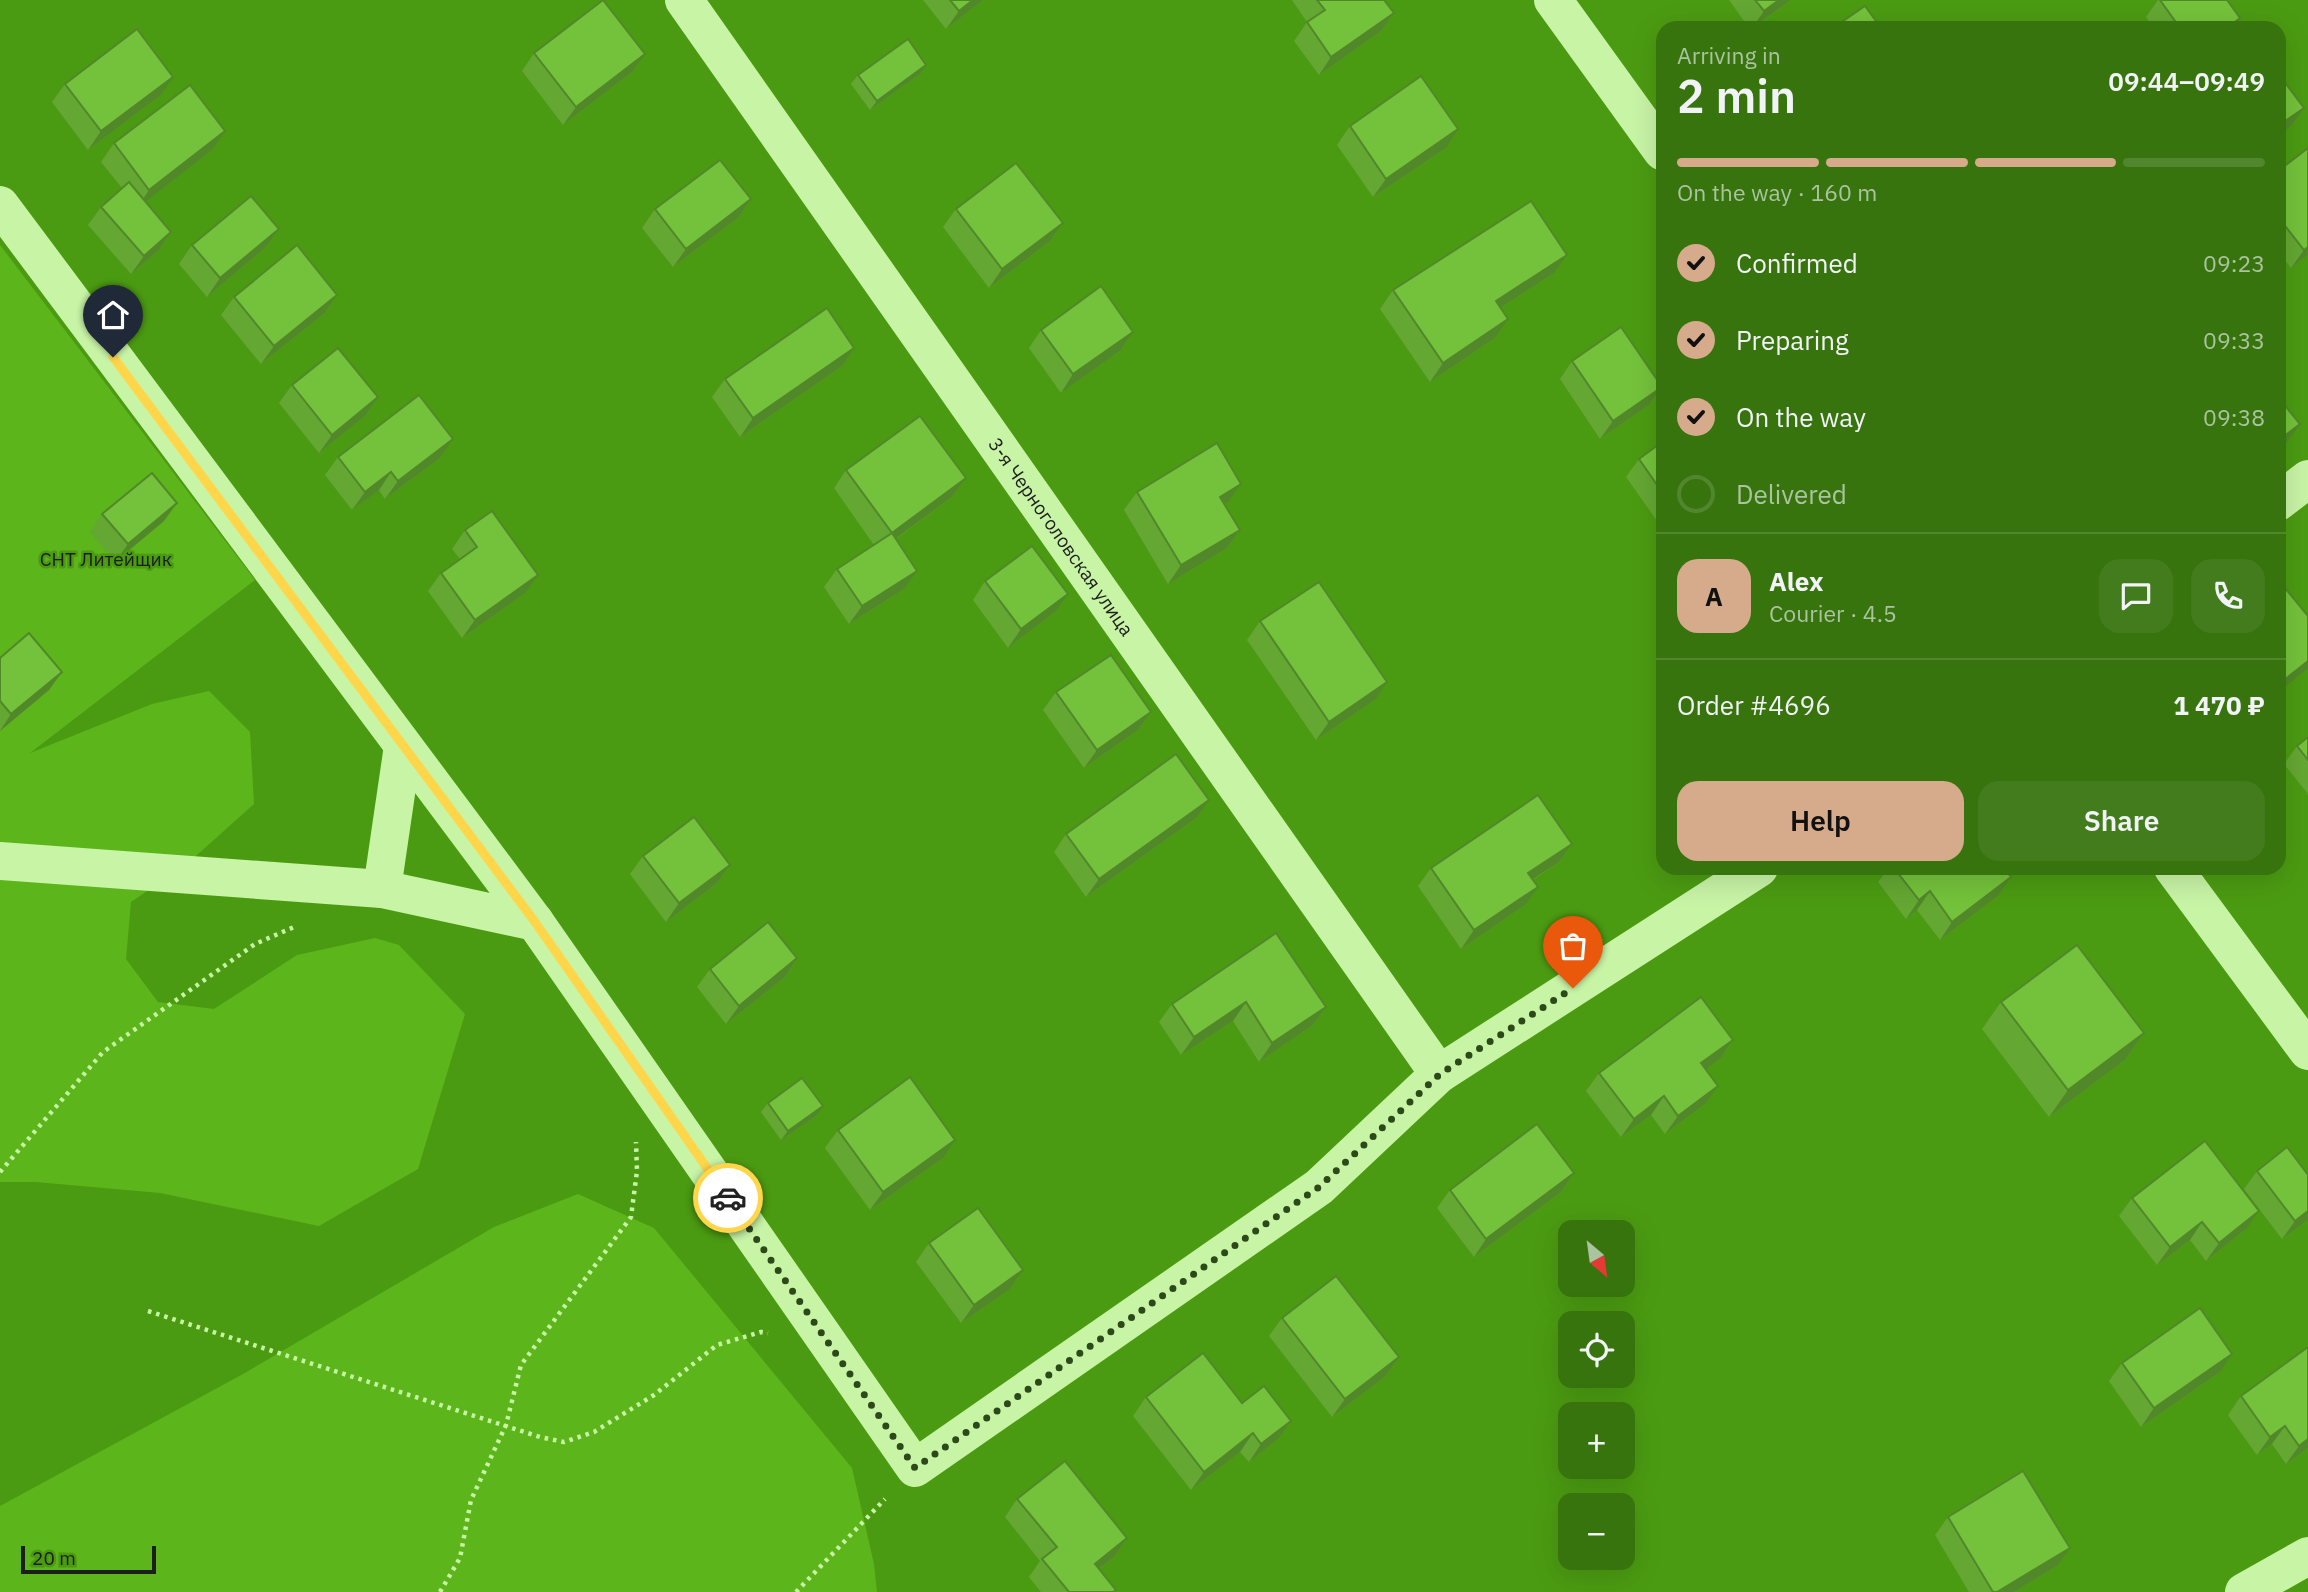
<!DOCTYPE html>
<meta charset="utf-8">
<style>
:root{--surface:#38740e;--page:#437c1c;--text:#f1f3f6;--muted:#abc39e;--line:#52862e;--accent:#d6ab8b}
body{margin:0;font-family:"IBM Plex Sans",sans-serif;background:var(--page);color:var(--text);height:100vh;display:flex;flex-direction:column;font-size:26px;white-space:nowrap}
*{box-sizing:border-box;margin:0}
p{font-size:23px;color:var(--muted)}
.icon{flex:none;width:38px;height:38px;fill:none;stroke:currentColor;stroke-width:2;stroke-linecap:round;stroke-linejoin:round}
.map{position:relative;flex:1;overflow:hidden}
.side{position:absolute;left:1656px;top:21px;width:630px;height:854px;display:flex;flex-direction:column;background:var(--surface);border-radius:21px;box-shadow:0 7px 28px #0002}
.side>*{flex:none}
.needle{width:46px;rotate:151deg}
.buttons{position:absolute;left:1558px;top:1220px;display:grid;gap:14px}
.buttons a{display:grid;place-items:center;width:77px;height:77px;border-radius:14px;background:var(--surface);box-shadow:0 7px 28px #0002;font-size:35px}
.scale{position:absolute;left:21px;bottom:18px;width:135px;box-sizing:border-box;padding-left:7px;border:4px solid #1d1d1d;border-top:0;font-size:19px;line-height:24px;white-space:nowrap;color:#1d1d1d;-webkit-text-stroke:5px #4b9b12;paint-order:stroke}
.pin{position:absolute;display:grid;place-items:center;width:60px;height:60px;color:#fff;margin:-72px -30px;border-radius:50% 50% 50% 0;rotate:-45deg;box-shadow:0 0 7px #0007}
.pin .icon{rotate:45deg}
.courier{position:absolute;display:grid;place-items:center;width:70px;height:70px;margin:-35px;border:5px solid #ffd54a;border-radius:50%;background:#fff;color:#222;box-shadow:0 2px 9px #0007}
.head em{font-style:normal;font-weight:600}
.head div{display:flex;flex-direction:column-reverse}
.head{display:flex;align-items:center;justify-content:space-between;height:119px;padding:0 21px}
h1{font-size:46px;font-weight:600;line-height:52px}
.bar{display:grid;grid-template-columns:repeat(4,1fr);gap:10px 7px;align-content:center;height:84px;padding:0 21px}
.bar i{height:9px;border-radius:5px;background:var(--line)}
.bar .selected{background:var(--accent)}
.bar p{grid-column:span 4}
.line{display:flex;align-items:center;gap:18px;padding:0 21px;border-top:2px solid var(--line)}
.line div{flex:1}
.round{display:grid;place-items:center;flex:none;width:74px;height:74px;border-radius:21px;background:var(--page)}
ol{padding:0 21px;list-style:none}
li{display:flex;align-items:center;gap:21px;height:77px}
li p{margin-inline-start:auto}
li .icon{padding:7px;border-radius:50%;background:var(--accent);color:#111;stroke-width:4}
li:last-child{color:var(--muted)}
li i{width:38px;height:38px;border:4px solid var(--line);border-radius:50%}
.button{display:flex;gap:14px;margin-top:auto;padding:14px 21px}
.button a{flex:1;height:80px;border-radius:21px;background:var(--accent);color:#111;font-size:28px;font-weight:600;line-height:80px;text-align:center}
.button a+a{background:var(--page);color:var(--text)}
.map>svg:first-child{display:block}
.green{fill:#5cb51a}
.lines{fill:none;stroke-linecap:round;stroke-linejoin:round}
.path{stroke:#c8f4a6;stroke-width:4.5;stroke-dasharray:3.5 5;stroke-linecap:butt}
.minor{stroke:#c8f4a6;stroke-width:38}
.wall{fill:#64a733}
.shaded-wall{fill:#518829}
.building{fill:#74c23b;stroke:#518829;stroke-width:2}
.done{stroke:#2d4919;stroke-width:7;stroke-dasharray:0 12.6}
.route{stroke:#ffd54a;stroke-width:9}
.labels{text-anchor:middle;stroke-width:5;stroke-linejoin:round;paint-order:stroke}
.street-label{font-size:19px;fill:#1d1d1d;stroke:#4b9b12}
.park-label{font-size:19px;fill:#1c1d1a;stroke:#4b9b12}
</style>
<div class="map">
<svg width="2308" height="1592" viewBox="0 0 2308 1592">
<rect width="100%" height="100%" fill="#4b9b12"/>
<g class="green">
<polygon points="0,245 255,580 30,753 152,704 209,691 250,732 254,804 187,864 131,902 126,959 158,1002 214,1009 297,955 375,938 399,945 465,1014 418,1169 319,1226 160,1193 36,1182 0,1182"/>
<polygon points="578,1194 654,1228 852,1468 874,1564 877,1592 0,1592 0,1506 243,1374 494,1227"/>
</g>
<g class="lines">
<g class="path">
<polyline points="0,1172 103,1052 255,944 294,927"/>
<polyline points="148,1311 540,1437 564,1442 594,1432 654,1395 717,1345 761,1332 768,1333"/>
<polyline points="440,1592 460,1558 471,1500 506,1425 521,1365 631,1217 637,1171 636,1142"/>
<polyline points="796,1592 885,1499"/>
</g>
<g class="minor">
<path id="s1" d="M684,0L1439,1074"/>
<polyline points="1553,0 1662,151"/>
<polyline points="0,205 535,922 915,1468 1319,1187 1439,1074 1759,868"/>
<polyline points="2278,502 2308,479"/>
<polyline points="0,861 382,889 403,746"/>
<polyline points="2173,868 2308,1051"/>
<polyline points="382,889 535,922"/>
<polyline points="2244,1592 2308,1556"/>
</g>
</g>
<g class="wall">
<polygon points="923,0 983,0 946,29"/>
<polygon points="1292,0 1384,0 1394,13 1381,31 1319,75 1294,41 1307,22"/>
<polygon points="1729,0 1791,0 1753,28 1749,28"/>
<polygon points="2158,0 2227,0 2233,28 2154,28 2146,17"/>
<polygon points="534,53 632,72 563,125 522,71"/>
<polygon points="920,74 870,110 851,84 858,75"/>
<polygon points="65,84 161,95 88,150 52,102"/>
<polygon points="1350,126 1446,148 1373,197 1337,145"/>
<polygon points="114,143 212,150 145,201 171,232 159,250 131,274 88,225 101,207 122,188 101,162"/>
<polygon points="2308,148 2308,255 2291,268 2278,252 2278,171"/>
<polygon points="751,199 738,218 673,267 642,228 655,209"/>
<polygon points="956,209 1063,223 1050,241 989,288 943,227"/>
<polygon points="279,229 266,247 207,297 179,264 192,245"/>
<polygon points="1554,273 1500,308 1495,338 1430,382 1380,309 1393,290"/>
<polygon points="337,295 325,313 261,364 221,315 234,297"/>
<polygon points="1041,330 1133,332 1121,350 1061,393 1029,348"/>
<polygon points="1572,361 1662,387 1649,405 1600,439 1560,379"/>
<polygon points="842,366 740,437 712,397 725,379"/>
<polygon points="292,385 378,397 365,416 319,453 279,403"/>
<polygon points="1662,442 1662,528 1626,477 1639,459"/>
<polygon points="338,457 440,458 385,499 379,490 352,510 325,475"/>
<polygon points="846,470 966,478 953,496 896,539 904,589 849,624 824,587 837,569 874,545 834,488"/>
<polygon points="1137,492 1228,502 1225,504 1240,530 1227,548 1168,584 1124,510"/>
<polygon points="177,503 164,521 115,562 90,532 102,514"/>
<polygon points="465,530 525,593 462,638 428,591 441,573 460,559 452,549"/>
<polygon points="985,581 1055,612 1008,648 973,600"/>
<polygon points="1260,621 1375,700 1316,740 1247,640"/>
<polygon points="0,658 49,690 0,731"/>
<polygon points="1056,692 1151,712 1138,730 1084,768 1043,710"/>
<polygon points="2308,737 2308,794 2284,764 2297,746"/>
<polygon points="1196,818 1086,897 1054,852 1066,834"/>
<polygon points="1572,844 1559,862 1533,880 1525,905 1461,949 1418,886 1431,868"/>
<polygon points="643,856 730,865 717,883 666,922 630,874"/>
<polygon points="1889,868 2004,868 1998,896 1940,940 1917,910 1906,919 1878,882"/>
<polygon points="1276,933 1326,1007 1313,1025 1259,1062 1233,1021 1181,1055 1159,1022 1172,1004"/>
<polygon points="797,958 785,977 726,1024 697,987 710,969"/>
<polygon points="2001,1002 2144,1033 2125,1060 2049,1117 1982,1029"/>
<polygon points="1733,1040 1721,1058 1706,1069 1705,1104 1665,1134 1651,1115 1621,1137 1586,1091 1599,1073"/>
<polygon points="768,1103 816,1116 781,1140 761,1112"/>
<polygon points="838,1130 943,1158 870,1210 825,1148"/>
<polygon points="2257,1171 2308,1175 2308,1220 2282,1239 2244,1189"/>
<polygon points="1574,1173 1561,1192 1474,1257 1437,1208 1450,1190"/>
<polygon points="2132,1198 2246,1229 2206,1261 2190,1240 2157,1265 2119,1216"/>
<polygon points="929,1243 1023,1270 1010,1289 961,1323 916,1262"/>
<polygon points="1282,1318 1399,1357 1386,1376 1332,1417 1269,1336"/>
<polygon points="2308,1347 2308,1448 2286,1464 2272,1444 2257,1455 2228,1415 2241,1396"/>
<polygon points="2122,1363 2220,1372 2141,1427 2109,1381"/>
<polygon points="1146,1397 1242,1403 1278,1439 1249,1462 1240,1452 1191,1490 1133,1416"/>
<polygon points="1017,1499 1127,1538 1115,1556 1099,1569 1114,1592 1041,1592 1029,1577 1040,1561 1005,1517"/>
<polygon points="1948,1517 2057,1566 2014,1592 1969,1592 1935,1535"/>
</g>
<g class="shaded-wall">
<polygon points="973,0 983,0 946,29 959,11"/>
<polygon points="1779,0 1791,0 1752,28 1764,11"/>
<polygon points="1394,13 1381,31 1319,75 1331,57"/>
<polygon points="2240,18 2233,28 2227,28"/>
<polygon points="645,54 632,72 563,125 576,107"/>
<polygon points="926,65 920,74 870,110 877,101"/>
<polygon points="173,77 161,95 88,150 101,131"/>
<polygon points="2304,108 2291,126 2278,135 2278,126"/>
<polygon points="1458,129 1446,148 1373,197 1386,179"/>
<polygon points="225,131 212,150 137,208 149,190"/>
<polygon points="751,199 738,218 673,267 686,249"/>
<polygon points="1063,223 1050,241 989,288 1002,269"/>
<polygon points="279,229 266,247 207,297 220,278"/>
<polygon points="171,232 159,250 131,274 144,256"/>
<polygon points="2308,247 2308,255 2291,268 2304,250"/>
<polygon points="1567,255 1554,273 1483,319 1496,301"/>
<polygon points="337,295 325,313 261,364 274,346"/>
<polygon points="1508,319 1495,338 1430,382 1443,363"/>
<polygon points="1133,332 1121,350 1061,393 1073,374"/>
<polygon points="854,348 842,366 740,437 753,418"/>
<polygon points="1662,387 1649,405 1600,439 1613,421"/>
<polygon points="378,397 365,416 319,453 332,435"/>
<polygon points="2300,424 2287,442 2278,449 2278,441"/>
<polygon points="453,439 440,458 385,499 398,481"/>
<polygon points="391,472 379,490 352,510 365,492"/>
<polygon points="966,478 953,496 879,551 892,533"/>
<polygon points="1241,484 1228,502 1207,515 1220,497"/>
<polygon points="177,503 164,521 115,562 128,544"/>
<polygon points="1240,530 1227,548 1168,584 1181,565"/>
<polygon points="917,571 904,589 849,624 862,606"/>
<polygon points="538,575 525,593 462,638 475,620"/>
<polygon points="1068,594 1055,612 1008,648 1021,629"/>
<polygon points="2308,661 2308,668 2278,693 2278,685"/>
<polygon points="62,672 49,690 0,731 11,714"/>
<polygon points="1387,682 1375,700 1316,740 1329,722"/>
<polygon points="1151,712 1138,730 1084,768 1097,750"/>
<polygon points="1209,800 1196,818 1086,897 1099,879"/>
<polygon points="1572,844 1559,862 1515,891 1528,873"/>
<polygon points="730,865 717,883 666,922 679,903"/>
<polygon points="2011,877 1998,896 1940,940 1952,922"/>
<polygon points="1538,887 1525,905 1461,949 1474,930"/>
<polygon points="1930,891 1917,910 1906,919 1919,900"/>
<polygon points="797,958 785,977 726,1024 739,1006"/>
<polygon points="1246,1002 1233,1021 1181,1055 1194,1037"/>
<polygon points="1326,1007 1313,1025 1259,1062 1272,1043"/>
<polygon points="2144,1033 2125,1060 2049,1117 2068,1090"/>
<polygon points="1733,1040 1721,1058 1689,1082 1701,1063"/>
<polygon points="1718,1086 1705,1104 1665,1134 1678,1116"/>
<polygon points="1664,1096 1651,1115 1621,1137 1634,1119"/>
<polygon points="823,1106 816,1116 781,1140 788,1131"/>
<polygon points="955,1140 943,1158 870,1210 883,1192"/>
<polygon points="1574,1173 1561,1192 1474,1257 1486,1239"/>
<polygon points="2259,1211 2246,1229 2206,1261 2219,1243"/>
<polygon points="2308,1211 2308,1220 2282,1239 2295,1221"/>
<polygon points="2202,1222 2190,1240 2157,1265 2170,1247"/>
<polygon points="1023,1270 1010,1289 961,1323 974,1305"/>
<polygon points="2232,1354 2220,1372 2141,1427 2154,1408"/>
<polygon points="1399,1357 1386,1376 1332,1417 1345,1399"/>
<polygon points="1291,1421 1278,1439 1249,1462 1261,1444"/>
<polygon points="2285,1426 2272,1444 2257,1455 2270,1437"/>
<polygon points="1253,1433 1240,1452 1191,1490 1204,1472"/>
<polygon points="2308,1439 2308,1448 2286,1464 2299,1446"/>
<polygon points="1127,1538 1115,1556 1082,1582 1095,1564"/>
<polygon points="2070,1548 2057,1566 2014,1592 1997,1592"/>
</g>
<g class="building">
<polygon points="603,0 645,54 576,107 534,53"/>
<polygon points="950,0 973,0 959,11"/>
<polygon points="1317,0 1384,0 1394,13 1331,57 1307,22 1325,10"/>
<polygon points="1755,0 1779,0 1764,11"/>
<polygon points="2160,0 2227,0 2240,18 2227,28 2180,28"/>
<polygon points="1865,6 1881,28 1833,28"/>
<polygon points="137,29 173,77 101,131 65,84"/>
<polygon points="908,39 926,65 877,101 858,75"/>
<polygon points="2278,73 2304,108 2278,126"/>
<polygon points="1421,76 1458,129 1386,179 1350,126"/>
<polygon points="190,85 225,131 149,190 114,143"/>
<polygon points="2308,148 2308,247 2304,250 2278,217 2278,171"/>
<polygon points="720,160 751,199 686,249 655,209"/>
<polygon points="1016,163 1063,223 1002,269 956,209"/>
<polygon points="129,182 171,232 144,256 101,207"/>
<polygon points="251,196 279,229 220,278 192,245"/>
<polygon points="1531,201 1567,255 1496,301 1508,319 1443,363 1393,290"/>
<polygon points="297,245 337,295 274,346 234,297"/>
<polygon points="1101,286 1133,332 1073,374 1041,330"/>
<polygon points="827,308 854,348 753,418 725,379"/>
<polygon points="1621,327 1662,387 1613,421 1572,361"/>
<polygon points="338,348 378,397 332,435 292,385"/>
<polygon points="419,395 453,439 398,481 391,472 365,492 338,457"/>
<polygon points="2278,397 2300,424 2278,441"/>
<polygon points="920,416 966,478 892,533 917,571 862,606 837,569 892,533 846,470"/>
<polygon points="1662,442 1662,492 1639,459"/>
<polygon points="1217,443 1241,484 1220,497 1240,530 1181,565 1137,492"/>
<polygon points="152,473 177,503 128,544 102,514"/>
<polygon points="492,511 538,575 475,620 441,573 477,547 465,530"/>
<polygon points="1032,546 1068,594 1021,629 985,581"/>
<polygon points="1319,582 1387,682 1329,722 1260,621"/>
<polygon points="2285,588 2308,616 2308,661 2278,685 2278,593"/>
<polygon points="29,633 62,672 11,714 0,701 0,658"/>
<polygon points="1111,655 1151,712 1097,750 1056,692"/>
<polygon points="2308,737 2308,760 2297,746"/>
<polygon points="1176,754 1209,800 1099,879 1066,834"/>
<polygon points="1538,795 1572,844 1528,873 1538,887 1474,930 1431,868"/>
<polygon points="694,817 730,865 679,903 643,856"/>
<polygon points="1894,868 2004,868 2011,877 1952,922 1930,891 1919,900"/>
<polygon points="768,922 797,958 739,1006 710,969"/>
<polygon points="1276,933 1326,1007 1272,1043 1246,1002 1194,1037 1172,1004"/>
<polygon points="2077,945 2144,1033 2068,1090 2001,1002"/>
<polygon points="1701,997 1733,1040 1701,1063 1718,1086 1678,1116 1664,1096 1634,1119 1599,1073"/>
<polygon points="910,1077 955,1140 883,1192 838,1130"/>
<polygon points="802,1078 823,1106 788,1131 768,1103"/>
<polygon points="1537,1124 1574,1173 1486,1239 1450,1190"/>
<polygon points="2205,1141 2259,1211 2219,1243 2202,1222 2170,1247 2132,1198"/>
<polygon points="2287,1147 2308,1175 2308,1211 2295,1221 2257,1171"/>
<polygon points="978,1208 1023,1270 974,1305 929,1243"/>
<polygon points="1336,1276 1399,1357 1345,1399 1282,1318"/>
<polygon points="2200,1308 2232,1354 2154,1408 2122,1363"/>
<polygon points="2308,1347 2308,1439 2299,1446 2285,1426 2270,1437 2241,1396"/>
<polygon points="1203,1353 1242,1403 1264,1386 1291,1421 1261,1444 1253,1433 1204,1472 1146,1397"/>
<polygon points="1065,1461 1127,1538 1095,1564 1116,1590 1113,1592 1069,1592 1042,1559 1057,1547 1017,1499"/>
<polygon points="2023,1471 2070,1548 1997,1592 1993,1592 1948,1517"/>
</g>
<g class="lines">
<polyline class="done" points="728,1198 915,1468 1319,1187 1440,1074 1573,988"/>
<polyline class="route" points="113,357 535,922 728,1198"/>
</g>
<g class="labels">
<g class="street-label">
<text dy="7" stroke="none"><textPath href="#s1" startOffset="656">3-я Черноголовская улица</textPath></text>
</g>
<g class="park-label">
<text x="106" y="566">СНТ Литейщик</text>
</g>
</g>
</svg>
<div class="buttons">
<a><svg class="needle" viewBox="-14 -14 28 28"><path d="M0-13l5 13h-10z" fill="#e53935"/><path d="M0 13l5-13h-10z" fill="#abc39e"/></svg></a>
<a><svg class="icon" aria-label="locate" viewBox="0 0 24 24"><circle cx="12" cy="12" r="6"/><path d="M12 2v4M12 18v4M2 12h4M18 12h4"/></svg></a>
<a>+</a>
<a>−</a>
</div>
<div class="scale">20 m</div>
<div class="pin" style="left:1573px;top:988px;background:#ea580c"><svg class="icon" aria-label="bag" viewBox="0 0 24 24"><path d="M5 8h14l-1 12H6zM9 8a3 3 0 0 1 6 0"/></svg></div>
<div class="pin" style="left:113px;top:357px;background:#1f2937"><svg class="icon" aria-label="home" viewBox="0 0 24 24"><path d="M3 11l9-7 9 7M6 9v11h12V9"/></svg></div>
<div class="courier" style="left:728px;top:1198px"><svg class="icon" aria-label="car" viewBox="0 0 24 24"><path d="M5 17H2v-5l4-1 3-4h7l3 4 3 1v5h-3M9 17h6M6 11h13"/><circle cx="7" cy="17" r="2"/><circle cx="17" cy="17" r="2"/></svg></div>
<section class="side">
<div class="head"><div><h1>2 min</h1><p>Arriving in</p></div><em>09:44–09:49</em></div>
<div class="bar"><i class="selected"></i><i class="selected"></i><i class="selected"></i><i></i><p>On the way · 160 m</p></div>
<ol>
<li><svg class="icon" aria-label="check" viewBox="0 0 24 24"><path d="M5 12l5 5 9-10"/></svg>Confirmed<p>09:23</p></li>
<li><svg class="icon" aria-label="check" viewBox="0 0 24 24"><path d="M5 12l5 5 9-10"/></svg>Preparing<p>09:33</p></li>
<li><svg class="icon" aria-label="check" viewBox="0 0 24 24"><path d="M5 12l5 5 9-10"/></svg>On the way<p>09:38</p></li>
<li><i></i>Delivered</li>
</ol>
<div class="line" style="height:126px"><b class="round" style="background:var(--accent);color:#111">A</b><div><b>Alex</b><p>Courier · 4.5</p></div><a class="round"><svg class="icon" aria-label="chat" viewBox="0 0 24 24"><path d="M4 5h16v11H9l-5 4z"/></svg></a><a class="round"><svg class="icon" aria-label="phone" viewBox="0 0 24 24"><path d="M5 4h4l2 5-3 2q2 4 5 5l2-3 5 2v4C11 20 4 13 5 4z"/></svg></a></div>
<div class="line" style="height:91px"><div>Order #4696</div><b>1 470 ₽</b></div>
<div class="button"><a>Help</a><a>Share</a></div>
</section>
</div>
